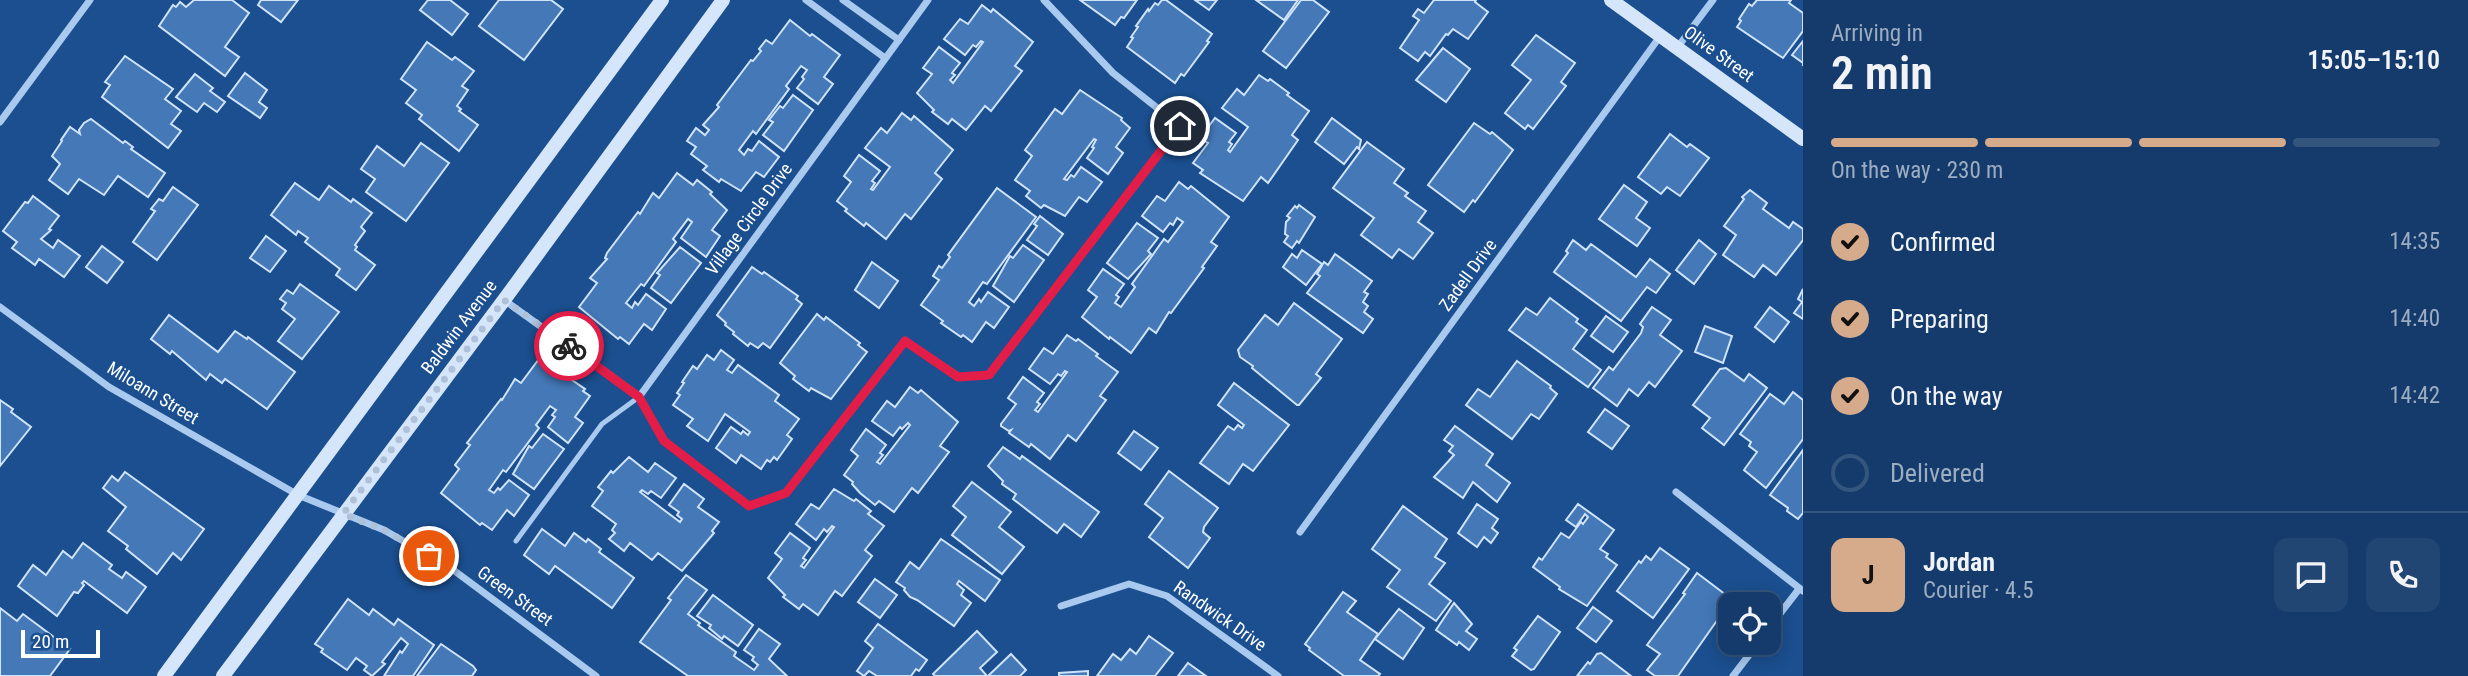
<!DOCTYPE html>
<meta charset="utf-8">
<style>
:root{--surface:#143b6b;--page:#214673;--text:#f1f3f6;--muted:#9dadc1;--line:#33557e;--accent:#d6ab8b}
body{margin:0;font-family:"Roboto Condensed",sans-serif;background:var(--page);color:var(--text);height:100vh;display:flex;flex-direction:column;font-size:26px;white-space:nowrap}
*{box-sizing:border-box;margin:0}
p{font-size:23px;color:var(--muted)}
.icon{flex:none;width:38px;height:38px;fill:none;stroke:currentColor;stroke-width:2;stroke-linecap:round;stroke-linejoin:round}
.map{position:relative;flex:1;overflow:hidden}
.panel{display:flex;flex-direction:column;background:var(--surface);width:665px}
.panel>*{flex:none}
.controls{position:absolute;left:1718px;top:592px;display:grid;gap:14px}
.controls a{display:grid;place-items:center;width:63px;height:63px;border-radius:14px;background:var(--surface);box-shadow:0 4px 18px #0003,0 0 0 2px var(--line);font-size:35px}
.scale{position:absolute;left:21px;bottom:18px;width:79px;box-sizing:border-box;padding-left:7px;border:4px solid #fff;border-top:0;font-size:19px;line-height:24px;white-space:nowrap;color:#fff;-webkit-text-stroke:5px #1b4f8f;paint-order:stroke}
.pin{position:absolute;display:grid;place-items:center;width:60px;height:60px;color:#fff;margin:-30px;border:4px solid #fff;border-radius:50%;box-shadow:0 2px 7px #0007}
.courier{position:absolute;display:grid;place-items:center;width:70px;height:70px;margin:-35px;border:5px solid #e11d48;border-radius:50%;background:#fff;color:#222;box-shadow:0 2px 9px #0007}
.headline em{font-style:normal;font-weight:600}
.headline div{display:flex;flex-direction:column-reverse}
.headline{display:flex;align-items:center;justify-content:space-between;height:119px;padding:0 28px}
h1{font-size:46px;font-weight:600;line-height:52px}
.bar{display:grid;grid-template-columns:repeat(4,1fr);gap:10px 7px;align-content:center;height:84px;padding:0 28px}
.bar i{height:9px;border-radius:5px;background:var(--line)}
.bar .active{background:var(--accent)}
.bar p{grid-column:span 4}
.line{display:flex;align-items:center;gap:18px;padding:0 28px;border-top:2px solid var(--line)}
.line div{flex:1}
.round{display:grid;place-items:center;flex:none;width:74px;height:74px;border-radius:14px;background:var(--page)}
ol{padding:0 28px;list-style:none}
li{display:flex;align-items:center;gap:21px;height:77px}
li p{margin-inline-start:auto}
li .icon{padding:7px;border-radius:50%;background:var(--accent);color:#111;stroke-width:4}
li:last-child{color:var(--muted)}
li i{width:38px;height:38px;border:4px solid var(--line);border-radius:50%}
main{display:flex;flex:1;min-height:0}
.map>svg:first-child{display:block}
.building{fill:#4478b7;stroke:#cfe3fa;stroke-width:2}
.lines{fill:none;stroke-linecap:round;stroke-linejoin:round}
.lane{stroke:#a9c9ee;stroke-width:5}
.street{stroke:#a9c9ee;stroke-width:7}
.secondary{stroke:#d6e6fa;stroke-width:14}
.done{stroke:#afc1d8;stroke-width:7;stroke-dasharray:0 12.6}
.route{stroke:#e11d48;stroke-width:9}
.labels{text-anchor:middle;stroke-width:5;stroke-linejoin:round;paint-order:stroke}
.street-label{font-size:18px;fill:#fff;stroke:#1b4f8f}
</style>
<main>
<div class="map">
<svg width="1803" height="676" viewBox="0 0 1803 676">
<rect width="100%" height="100%" fill="#1b4f8f"/>
<g class="building">
<polygon points="194,0 232,0 249,13 225,47 239,57 225,76 159,26 173,5 176,7 180,2 186,7"/>
<polygon points="261,0 298,0 281,22 258,5"/>
<polygon points="428,0 450,0 468,14 452,35 420,10"/>
<polygon points="499,0 551,0 563,9 524,60 479,26"/>
<polygon points="1080,0 1137,0 1124,18 1121,17 1115,25"/>
<polygon points="1162,0 1166,0 1212,34 1207,41 1209,42 1184,76 1181,74 1175,83 1127,47 1133,38 1131,37 1138,27 1136,26 1148,9 1149,11 1155,3 1158,5"/>
<polygon points="1195,0 1217,0 1209,10"/>
<polygon points="1256,0 1298,0 1284,20"/>
<polygon points="1301,0 1313,0 1329,12 1286,68 1263,51"/>
<polygon points="1434,0 1476,0 1475,2 1488,12 1468,39 1453,29 1448,35 1446,34 1430,56 1425,52 1418,61 1400,48 1419,20 1413,16 1418,9 1424,13"/>
<polygon points="1757,0 1791,0 1789,3 1803,13 1803,31 1783,58 1737,27 1741,21 1739,19 1749,4 1752,6"/>
<polygon points="982,5 991,12 993,9 1033,42 1015,66 1022,71 991,111 985,106 966,130 952,119 948,124 932,112 934,110 917,93 932,74 923,68 939,47 960,63 952,73 955,75 950,80 953,83 983,42 981,41 976,47 973,45 965,55 944,39 960,19 968,24"/>
<polygon points="790,20 810,36 812,34 840,55 824,77 833,84 818,104 797,88 804,79 802,77 807,70 801,66 786,86 789,89 756,134 753,131 739,150 744,155 748,149 752,151 759,141 779,157 764,177 756,172 741,191 721,179 719,182 703,170 707,166 691,154 696,147 687,141 696,128 705,135 709,130 703,125 719,107 717,105 751,60 753,61 761,51 759,49 766,40 772,44"/>
<polygon points="1536,35 1575,63 1561,82 1566,86 1533,129 1528,125 1525,129 1505,113 1531,80 1512,65"/>
<polygon points="1803,41 1803,66 1803,63 1792,55"/>
<polygon points="427,42 452,60 455,57 474,71 462,86 468,90 457,106 461,109 459,111 478,125 459,151 419,119 422,115 406,103 416,90 401,79"/>
<polygon points="1443,48 1470,69 1446,102 1416,80"/>
<polygon points="125,56 173,89 165,99 181,111 171,124 181,131 168,148 102,97 110,85 105,82"/>
<polygon points="245,73 267,90 259,102 267,108 260,118 228,96"/>
<polygon points="195,74 213,88 210,91 225,102 217,112 204,103 197,112 176,97"/>
<polygon points="1259,75 1268,81 1270,79 1289,93 1287,95 1309,111 1292,135 1298,140 1268,183 1261,177 1243,201 1200,173 1203,170 1193,163 1208,143 1200,138 1215,118 1236,133 1229,142 1232,144 1228,150 1230,152 1248,127 1222,108 1237,89 1244,95"/>
<polygon points="1080,90 1122,118 1121,120 1130,128 1116,147 1123,153 1108,174 1087,158 1094,148 1092,147 1096,140 1094,139 1064,179 1067,180 1071,175 1074,177 1081,167 1102,182 1087,202 1079,197 1065,216 1044,205 1041,208 1026,196 1030,191 1015,180 1032,156 1025,150 1055,109 1062,114"/>
<polygon points="793,95 813,110 784,151 763,135 773,122 769,120 780,106 783,108"/>
<polygon points="902,113 911,120 914,116 953,150 935,173 942,179 911,219 905,214 886,239 866,223 864,226 845,211 847,209 837,201 851,182 844,176 859,155 880,171 872,181 875,183 871,189 873,190 890,167 865,148 881,128 887,133"/>
<polygon points="1332,118 1361,140 1359,149 1357,147 1344,164 1315,142"/>
<polygon points="91,119 123,143 125,141 133,147 131,149 165,173 148,197 118,176 104,195 79,179 68,194 49,180 60,164 52,156 62,141 61,140 70,127 80,134 79,130 84,123"/>
<polygon points="1474,123 1490,134 1492,132 1513,150 1475,202 1473,200 1464,212 1428,185"/>
<polygon points="1670,134 1687,147 1690,144 1709,158 1680,196 1667,187 1661,194 1638,177"/>
<polygon points="1367,142 1404,169 1394,183 1408,193 1405,196 1426,211 1418,222 1433,233 1413,259 1399,249 1392,258 1361,235 1374,218 1333,188"/>
<polygon points="421,143 449,163 406,221 366,192 375,179 361,169 377,146 404,166"/>
<polygon points="677,173 693,185 697,180 712,192 710,194 727,210 712,230 720,236 706,257 681,238 692,222 688,219 673,239 676,242 644,286 641,284 626,303 632,308 635,302 638,305 646,294 666,309 652,330 644,324 629,344 620,337 618,339 579,307 597,283 590,278 607,259 605,258 607,253 638,212 640,214 653,193 659,198"/>
<polygon points="1179,182 1188,189 1191,186 1229,217 1211,242 1217,246 1202,267 1204,268 1171,313 1169,312 1156,333 1149,328 1131,353 1110,337 1109,339 1082,317 1097,297 1088,290 1103,269 1124,284 1116,295 1119,297 1115,303 1121,307 1135,287 1132,284 1164,239 1168,242 1183,222 1177,218 1173,225 1170,223 1163,232 1142,216 1157,196 1165,201"/>
<polygon points="295,183 319,200 329,186 351,202 353,199 372,213 361,227 365,231 355,245 357,247 355,250 375,265 356,290 336,275 340,269 305,242 308,238 298,231 296,235 271,215"/>
<polygon points="1624,185 1647,202 1636,218 1650,228 1637,246 1599,219"/>
<polygon points="173,187 198,205 157,260 133,242 155,211 151,209 159,199 163,201"/>
<polygon points="997,188 1036,217 987,284 983,282 969,302 974,306 979,299 981,302 988,292 1009,307 994,328 986,322 972,342 963,335 961,337 941,323 943,321 921,305 939,280 933,276 939,266 942,268 950,257 948,255"/>
<polygon points="1750,190 1767,203 1763,209 1789,228 1793,222 1803,229 1803,240 1776,275 1763,265 1754,277 1723,255 1736,235 1724,226 1744,199 1742,197"/>
<polygon points="33,196 59,216 49,229 51,230 41,239 53,248 58,240 80,256 64,277 39,259 35,265 12,248 17,242 3,231 25,202 28,203"/>
<polygon points="1299,205 1315,217 1299,243 1297,241 1292,248 1284,242 1288,236 1285,234 1286,222 1290,218 1287,216 1295,206 1297,208"/>
<polygon points="1040,216 1063,234 1048,255 1027,240 1037,226 1034,224"/>
<polygon points="1137,223 1158,238 1148,251 1151,254 1128,279 1107,263"/>
<polygon points="266,236 286,251 270,272 250,258"/>
<polygon points="1573,240 1586,250 1591,244 1636,277 1650,259 1670,274 1656,293 1647,287 1621,321 1554,272 1568,253 1566,251"/>
<polygon points="1699,240 1716,254 1694,284 1676,270"/>
<polygon points="1023,245 1044,260 1014,302 993,286 1010,256 1013,258"/>
<polygon points="102,246 123,262 107,283 86,267"/>
<polygon points="680,247 701,263 671,303 651,288 660,275 657,273"/>
<polygon points="1302,250 1322,264 1306,285 1283,267 1292,254 1297,258"/>
<polygon points="1335,254 1372,281 1364,292 1368,294 1363,302 1368,306 1364,312 1373,319 1363,333 1307,293 1320,276 1317,274 1324,262 1328,265"/>
<polygon points="872,262 898,281 879,308 855,290"/>
<polygon points="752,267 762,274 764,272 798,296 796,299 802,304 770,348 763,343 758,348 750,343 748,346 733,334 734,332 725,325 726,323 717,315"/>
<polygon points="300,284 339,312 302,359 278,341 295,319 282,309 286,303 280,299 287,290 293,294"/>
<polygon points="1803,289 1803,319 1794,313 1802,302 1798,299"/>
<polygon points="1550,298 1578,319 1576,322 1587,330 1573,349 1601,370 1588,387 1509,330 1526,308 1537,315"/>
<polygon points="1294,303 1342,339 1316,374 1321,378 1299,405 1297,405 1252,368 1253,366 1240,357 1238,350 1265,315 1278,325"/>
<polygon points="1652,307 1671,320 1660,335 1682,351 1655,387 1649,382 1638,396 1629,389 1617,406 1593,388 1609,367 1613,370 1641,333 1643,327 1640,324"/>
<polygon points="1770,307 1789,322 1774,342 1755,327"/>
<polygon points="817,314 824,320 826,317 860,343 858,345 867,352 831,399 811,388 809,391 793,379 795,376 780,363"/>
<polygon points="169,315 218,352 235,331 247,339 248,337 295,372 267,409 225,379 222,383 210,374 206,380 172,351 170,354 151,339"/>
<polygon points="1606,316 1628,332 1613,352 1591,336"/>
<polygon points="1705,326 1732,336 1723,363 1695,352"/>
<polygon points="1067,335 1076,341 1078,339 1098,354 1096,356 1118,372 1100,396 1106,400 1076,441 1068,435 1050,459 1031,444 1029,447 1009,433 1011,430 1009,431 1001,426 1001,424 1016,404 1008,398 1023,377 1044,393 1037,402 1040,404 1035,410 1038,412 1067,372 1065,371 1061,376 1058,374 1050,384 1029,369 1044,348 1053,354"/>
<polygon points="721,350 734,360 727,370 732,373 738,365 779,395 775,401 799,419 787,435 792,439 777,460 774,457 770,462 767,460 761,469 741,455 736,463 716,448 731,427 741,434 743,431 748,435 750,432 725,414 708,441 687,426 693,419 673,405 680,395 677,393 684,383 682,382 693,366 697,369 707,355 714,360"/>
<polygon points="539,359 555,371 558,367 574,378 572,380 585,389 583,391 590,396 575,417 583,423 568,443 548,427 555,417 552,415 556,410 550,406 536,425 539,428 506,472 503,470 489,490 494,493 498,488 500,490 509,480 529,495 514,516 507,510 492,530 482,523 480,525 441,493 459,469 455,465 470,445 467,443 501,399 502,400 515,379 521,383"/>
<polygon points="1517,361 1551,386 1550,388 1557,394 1539,419 1531,414 1512,439 1466,405 1478,389 1490,397"/>
<polygon points="1726,368 1744,381 1749,374 1767,388 1724,445 1702,428 1710,418 1693,405 1720,369"/>
<polygon points="1234,383 1289,425 1253,471 1243,464 1229,484 1200,463 1228,426 1234,430 1238,425 1242,428 1244,425 1218,405"/>
<polygon points="910,387 918,393 921,390 958,422 940,446 949,452 918,493 912,488 894,512 879,501 875,505 860,493 852,484 853,482 844,475 858,456 851,450 866,429 886,445 880,453 883,455 877,462 880,464 910,425 908,423 902,429 900,427 893,436 872,421 887,401 895,407"/>
<polygon points="1793,392 1803,400 1803,439 1766,488 1744,470 1757,452 1749,446 1751,442 1740,434 1770,394 1784,404"/>
<polygon points="0,400 13,409 11,412 31,427 0,466"/>
<polygon points="1605,409 1629,426 1612,449 1588,432"/>
<polygon points="1455,426 1493,454 1486,465 1510,483 1497,502 1473,482 1463,498 1434,477 1454,455 1449,451 1453,446 1444,440"/>
<polygon points="1134,431 1158,448 1141,470 1118,453"/>
<polygon points="543,434 564,449 534,489 513,474 529,446 532,448"/>
<polygon points="1003,447 1020,459 1022,456 1099,512 1081,537 1064,524 1057,533 1013,499 1016,494 1002,484 1003,481 988,466"/>
<polygon points="1803,450 1803,513 1798,519 1787,511 1788,508 1770,495"/>
<polygon points="629,457 648,472 655,463 676,478 661,498 651,491 648,494 642,490 640,492 680,522 682,519 677,515 679,512 669,505 684,484 704,499 698,507 719,522 712,531 714,533 682,571 658,553 652,560 630,543 624,551 609,539 615,533 612,530 616,524 592,506 603,491 598,487 611,471 613,473"/>
<polygon points="1169,471 1218,508 1204,527 1203,532 1210,538 1188,568 1149,537 1163,518 1145,504"/>
<polygon points="125,472 204,529 181,560 173,553 157,574 126,549 128,546 108,531 126,507 103,488 112,476 118,481"/>
<polygon points="972,482 1011,512 999,527 1024,547 1002,574 952,535 966,517 953,506"/>
<polygon points="834,489 854,501 856,499 871,511 868,514 884,526 865,550 872,556 842,596 835,591 818,615 803,604 799,609 783,597 785,595 768,578 782,559 775,553 790,533 810,548 803,558 806,560 801,566 804,568 834,527 832,526 827,532 824,529 816,540 796,524 811,504 819,509"/>
<polygon points="1477,504 1498,519 1492,528 1498,533 1491,543 1484,537 1477,547 1458,533"/>
<polygon points="1578,504 1614,530 1600,549 1608,554 1606,557 1617,565 1587,606 1559,589 1560,587 1533,567 1539,558 1542,560 1561,533 1569,538 1581,522 1583,524 1588,517 1585,514 1576,527 1566,520"/>
<polygon points="1403,506 1447,539 1435,557 1445,563 1429,584 1451,601 1436,621 1387,587 1400,570 1372,549"/>
<polygon points="542,529 565,546 574,533 586,542 588,539 601,549 599,552 634,578 612,608 555,566 549,574 524,555"/>
<polygon points="941,539 1000,580 985,601 959,581 957,584 964,590 961,595 971,603 954,626 917,600 910,597 904,590 905,588 896,582 910,562 919,569"/>
<polygon points="83,543 112,565 109,569 122,578 126,572 146,587 127,613 84,581 82,583 84,585 78,593 74,592 57,616 18,586 33,565 46,575 63,551 72,558"/>
<polygon points="1660,548 1689,569 1653,618 1617,591 1639,561 1641,563 1646,556 1651,560"/>
<polygon points="1697,573 1726,595 1717,607 1723,612 1678,676 1655,676 1647,670 1660,654 1647,645 1685,594 1683,593"/>
<polygon points="686,575 707,590 688,614 700,623 698,625 736,652 734,656 754,670 758,665 752,660 754,657 744,650 759,629 780,644 769,659 787,676 688,676 640,642 671,600 668,598"/>
<polygon points="875,579 897,595 880,618 858,602"/>
<polygon points="1343,592 1356,601 1347,612 1378,634 1360,660 1380,674 1378,676 1344,676 1309,650 1310,648 1305,644"/>
<polygon points="713,595 753,625 738,646 724,636 722,639 709,628 711,625 697,616"/>
<polygon points="348,599 369,615 373,609 394,625 398,619 434,645 413,676 384,676 400,651 402,653 408,644 401,638 382,662 385,664 372,676 364,670 367,666 356,658 347,670 321,652 323,649 315,644"/>
<polygon points="1454,603 1472,624 1466,631 1477,639 1469,650 1459,642 1457,645 1436,630"/>
<polygon points="1593,607 1612,621 1596,642 1577,628"/>
<polygon points="0,608 17,621 23,614 70,649 50,676 0,676"/>
<polygon points="1399,609 1424,628 1403,659 1375,639"/>
<polygon points="1538,616 1560,632 1534,669 1531,670 1512,656 1517,650 1514,648"/>
<polygon points="878,624 927,660 919,671 916,669 911,676 877,676 869,671 864,676 857,671 873,648 865,641"/>
<polygon points="977,631 997,652 980,668 987,676 935,676 933,674"/>
<polygon points="1149,636 1173,653 1155,676 1097,676 1113,654 1121,660 1130,649 1136,654"/>
<polygon points="441,644 473,666 476,670 472,676 417,676"/>
<polygon points="1601,653 1631,676 1577,676 1588,662 1590,664 1597,654"/>
<polygon points="1011,654 1026,670 1020,676 988,676"/>
<polygon points="1188,663 1206,676 1178,676"/>
<polygon points="1088,671 1088,676 1059,676 1059,673"/>
</g>
<g class="lines">
<polyline class="lane" points="516,541 602,424 639,397"/>
<g class="street">
<polyline points="806,0 885,58"/>
<polyline points="843,0 899,40"/>
<polyline points="1677,48 1713,0"/>
<polyline points="0,122 90,0"/>
<polyline points="504,300 639,397 664,441 749,506 786,493 905,341 959,377 989,375 1180,126 1113,73 1044,0"/>
<polyline points="0,307 109,387 298,495 384,530 452,569 596,676"/>
<polyline points="639,397 928,0"/>
<polyline points="1676,492 1803,591"/>
<polyline points="1300,532 1661,35"/>
<polyline points="1061,606 1129,584 1167,596 1278,676"/>
<polyline points="1769,628 1799,589"/>
<polyline points="1733,676 1759,642"/>
</g>
<g class="secondary">
<polyline points="1611,0 1803,139"/>
<polyline points="164,676 662,0"/>
<polyline points="223,676 504,300 723,0"/>
</g>
</g>
<g class="lines">
<polyline class="done" points="429,556 384,530 343,514 504,300 569,346"/>
<polyline class="route" points="569,346 639,397 664,441 749,506 786,493 905,341 958,377 989,375 1180,126"/>
</g>
<g class="labels">
<g class="street-label">
<text transform="translate(1719 54) rotate(36)" y="6">Olive Street</text>
<text transform="translate(749 219) rotate(-54)" y="6">Village Circle Drive</text>
<text transform="translate(1468 275) rotate(-54)" y="6">Zadell Drive</text>
<text transform="translate(459 327) rotate(-53)" y="6">Baldwin Avenue</text>
<text transform="translate(153 393) rotate(31)" y="6">Miloann Street</text>
<text transform="translate(515 596) rotate(36)" y="6">Green Street</text>
<text transform="translate(1220 616) rotate(35)" y="6">Randwick Drive</text>
</g>
</g>
</svg>
<div class="controls">
<a><svg class="icon" aria-label="locate" viewBox="0 0 24 24"><circle cx="12" cy="12" r="6"/><path d="M12 2v4M12 18v4M2 12h4M18 12h4"/></svg></a>
</div>
<div class="scale">20 m</div>
<div class="pin" style="left:429px;top:556px;background:#ea580c"><svg class="icon" aria-label="bag" viewBox="0 0 24 24"><path d="M5 8h14l-1 12H6zM9 8a3 3 0 0 1 6 0"/></svg></div>
<div class="pin" style="left:1180px;top:126px;background:#1f2937"><svg class="icon" aria-label="home" viewBox="0 0 24 24"><path d="M3 11l9-7 9 7M6 9v11h12V9"/></svg></div>
<div class="courier" style="left:569px;top:346px"><svg class="icon" aria-label="bike" viewBox="0 0 24 24"><circle cx="6" cy="16" r="4"/><circle cx="18" cy="16" r="4"/><path d="M6 16l4-8h5l3 8M10 8l3 8H6M13 5h3"/></svg></div>
</div>
<section class="panel">
<div class="headline"><div><h1>2 min</h1><p>Arriving in</p></div><em>15:05–15:10</em></div>
<div class="bar"><i class="active"></i><i class="active"></i><i class="active"></i><i></i><p>On the way · 230 m</p></div>
<ol>
<li><svg class="icon" aria-label="check" viewBox="0 0 24 24"><path d="M5 12l5 5 9-10"/></svg>Confirmed<p>14:35</p></li>
<li><svg class="icon" aria-label="check" viewBox="0 0 24 24"><path d="M5 12l5 5 9-10"/></svg>Preparing<p>14:40</p></li>
<li><svg class="icon" aria-label="check" viewBox="0 0 24 24"><path d="M5 12l5 5 9-10"/></svg>On the way<p>14:42</p></li>
<li><i></i>Delivered</li>
</ol>
<div class="line" style="height:126px"><b class="round" style="background:var(--accent);color:#111">J</b><div><b>Jordan</b><p>Courier · 4.5</p></div><a class="round"><svg class="icon" aria-label="chat" viewBox="0 0 24 24"><path d="M4 5h16v11H9l-5 4z"/></svg></a><a class="round"><svg class="icon" aria-label="phone" viewBox="0 0 24 24"><path d="M5 4h4l2 5-3 2q2 4 5 5l2-3 5 2v4C11 20 4 13 5 4z"/></svg></a></div>
</section>
</main>
